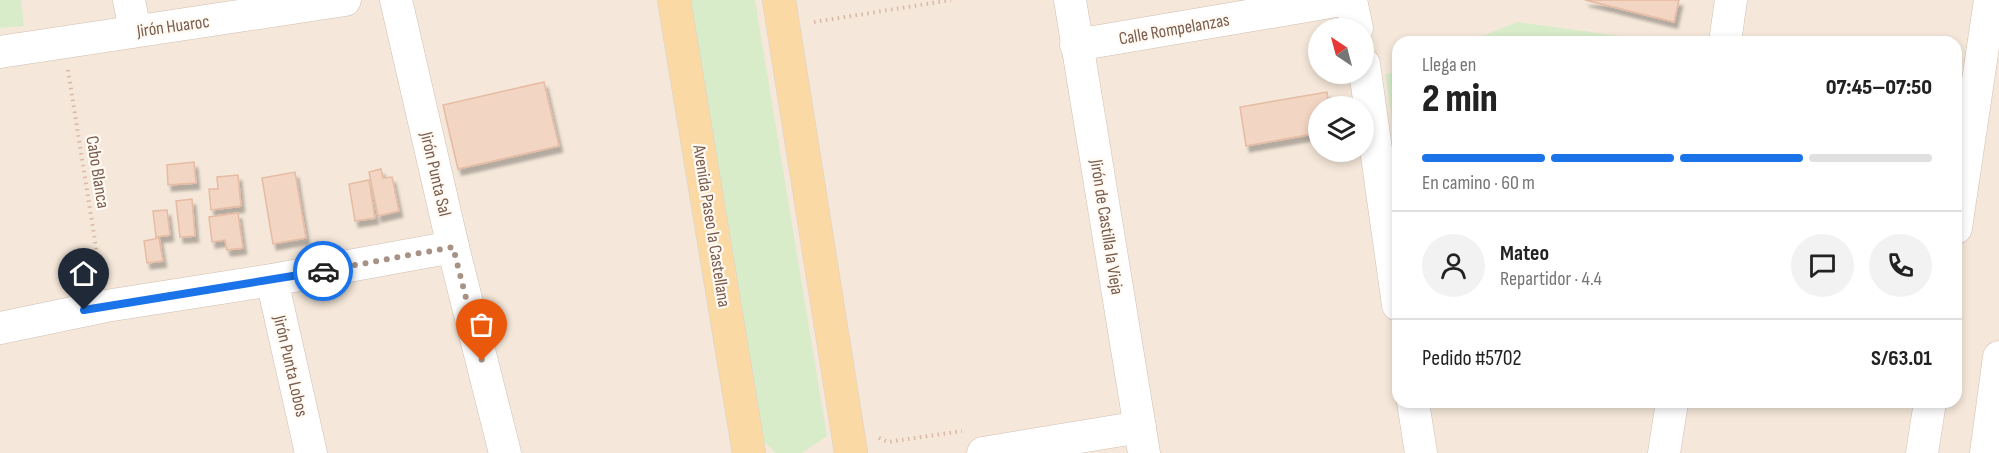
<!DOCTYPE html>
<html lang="es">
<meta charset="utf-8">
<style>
:root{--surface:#fff;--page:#f2f2f2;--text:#222;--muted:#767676;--line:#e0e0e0;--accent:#1a73e8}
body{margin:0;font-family:"Sofia Sans Condensed",sans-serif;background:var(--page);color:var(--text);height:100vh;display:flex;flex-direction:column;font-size:22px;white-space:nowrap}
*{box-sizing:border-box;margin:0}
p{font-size:20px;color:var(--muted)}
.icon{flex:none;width:33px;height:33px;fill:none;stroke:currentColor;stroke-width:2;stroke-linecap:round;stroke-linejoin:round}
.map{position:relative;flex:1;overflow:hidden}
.side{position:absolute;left:1392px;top:36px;width:570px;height:372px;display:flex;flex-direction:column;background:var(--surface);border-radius:18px;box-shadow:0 3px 9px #0003}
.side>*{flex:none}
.needle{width:39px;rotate:324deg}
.tools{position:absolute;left:1308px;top:18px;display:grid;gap:12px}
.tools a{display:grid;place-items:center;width:66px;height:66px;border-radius:50%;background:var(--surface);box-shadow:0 3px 9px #0003;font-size:30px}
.pin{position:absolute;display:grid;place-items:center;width:51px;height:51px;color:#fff;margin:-62px -26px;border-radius:50% 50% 50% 0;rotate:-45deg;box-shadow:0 0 6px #0007}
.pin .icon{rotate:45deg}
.courier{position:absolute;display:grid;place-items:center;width:60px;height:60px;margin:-30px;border:4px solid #1a73e8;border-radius:50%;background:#fff;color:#222;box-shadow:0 2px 8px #0007}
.head em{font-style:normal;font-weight:800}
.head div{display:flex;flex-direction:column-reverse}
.head{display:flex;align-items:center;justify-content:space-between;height:102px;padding:0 30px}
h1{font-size:39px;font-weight:800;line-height:45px}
.bar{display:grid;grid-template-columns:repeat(4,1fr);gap:9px 6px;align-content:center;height:72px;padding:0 30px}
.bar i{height:8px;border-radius:4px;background:var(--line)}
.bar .selected{background:var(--accent)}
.bar p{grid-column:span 4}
.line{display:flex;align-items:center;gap:15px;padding:0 30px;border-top:2px solid var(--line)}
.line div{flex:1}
.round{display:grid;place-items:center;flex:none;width:63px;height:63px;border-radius:32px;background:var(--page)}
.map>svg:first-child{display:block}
.residential{fill:#f5e8da;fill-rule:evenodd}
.green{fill:#d8ecc9}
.building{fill:#f3d5c3;stroke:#e6bba3;stroke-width:1.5;filter:url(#shadow)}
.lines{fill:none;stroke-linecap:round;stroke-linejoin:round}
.minor-casing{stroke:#d1beb0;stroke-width:33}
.major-casing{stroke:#dad1cd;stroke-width:34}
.path{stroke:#d9b8a5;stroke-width:4;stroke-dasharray:1.5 4.5;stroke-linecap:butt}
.minor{stroke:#fff;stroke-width:32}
.major{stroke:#fbd9a5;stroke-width:33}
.done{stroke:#a89285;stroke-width:6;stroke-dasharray:0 10.8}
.route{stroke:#1a73e8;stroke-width:8}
.labels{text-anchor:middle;stroke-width:4.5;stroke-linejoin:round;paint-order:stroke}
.street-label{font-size:18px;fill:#7a5c4d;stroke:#fffaf3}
</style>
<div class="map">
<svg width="1999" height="453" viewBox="0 0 1999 453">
<defs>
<filter id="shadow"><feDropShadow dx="3.5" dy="6" stdDeviation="1.5" flood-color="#0004"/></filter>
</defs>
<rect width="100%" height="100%" fill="#fdf6ec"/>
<path class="residential" d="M0,0H1999V453H0ZM1318,28H1364V74H1318ZM1398,42H1956V402H1398ZM1318,106H1364V152H1318Z"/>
<g class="green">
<polygon points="0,0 21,0 24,26 0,28"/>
<polygon points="687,0 755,0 827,436 802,453 776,453 761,439"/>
<polygon points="1517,22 1665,42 1468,42"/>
<polygon points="1398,70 1398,153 1385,75"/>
</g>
<g class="building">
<polygon points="1585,0 1679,0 1674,22"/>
<polygon points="544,82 559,146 458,169 443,105"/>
<polygon points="1327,92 1329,106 1318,106 1318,133 1246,146 1240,107"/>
<polygon points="194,162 196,183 168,185 167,165"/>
<polygon points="381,169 383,178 392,177 399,211 378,216 369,172"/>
<polygon points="295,172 306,238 273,244 262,178"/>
<polygon points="238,175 241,206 211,210 209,189 218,189 217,177"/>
<polygon points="369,180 375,218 355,221 349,184"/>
<polygon points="192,199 195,236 180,237 176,201"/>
<polygon points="167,210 170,235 156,237 153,211"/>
<polygon points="238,213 243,248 227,250 225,240 212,242 209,217"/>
<polygon points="159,238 163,261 147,263 144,241"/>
</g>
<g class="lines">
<defs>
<g id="minor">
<polyline points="129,0 135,31"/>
<polyline points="396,0 453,247 505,453"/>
<polyline points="1070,0 1144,453"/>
<polyline points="1351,0 1357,28"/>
<polyline points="1725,42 1731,0"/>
<polyline points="1076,45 1342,0"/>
<polyline points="0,52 345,0"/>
<polyline points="1364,64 1398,305"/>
<polyline points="1956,228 1990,0"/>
<polyline points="272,280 311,453"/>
<polyline points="0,328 106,306 272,280 453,247"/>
<polyline points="1413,402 1421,453"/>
<polyline points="983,453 1140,427"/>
<polyline points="1664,453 1672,402"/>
<polyline points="1922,453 1930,402"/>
<polyline points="1986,453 1999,357"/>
</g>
<g id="major">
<polyline points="674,0 749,453"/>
<polyline points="779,0 851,453"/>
</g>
</defs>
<use href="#minor" class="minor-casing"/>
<use href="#major" class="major-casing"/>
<g class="path">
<polyline points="814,22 951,0"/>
<polyline points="68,70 101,279"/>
<polyline points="879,438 888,442 962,431"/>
</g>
<use href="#minor" class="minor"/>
<use href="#major" class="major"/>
</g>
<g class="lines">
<polyline class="done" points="323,271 453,247 482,361"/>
<polyline class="route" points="84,310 323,271"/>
</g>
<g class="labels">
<g class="street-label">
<text transform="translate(173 26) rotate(-8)" y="6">Jirón Huaroc</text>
<text transform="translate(1174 29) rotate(-10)" y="6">Calle Rompelanzas</text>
<text transform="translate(98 172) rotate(81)" y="6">Cabo Blanca</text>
<text transform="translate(436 174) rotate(77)" y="6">Jirón Punta Sal</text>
<text transform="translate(712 226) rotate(81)" y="6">Avenida Paseo la Castellana</text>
<text transform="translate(1107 227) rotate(81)" y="6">Jirón de Castilla la Vieja</text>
<text transform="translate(291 366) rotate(77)" y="6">Jirón Punta Lobos</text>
</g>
</g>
</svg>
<div class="tools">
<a><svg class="needle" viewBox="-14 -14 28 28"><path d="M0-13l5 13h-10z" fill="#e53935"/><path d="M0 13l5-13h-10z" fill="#767676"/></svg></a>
<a><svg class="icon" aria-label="layers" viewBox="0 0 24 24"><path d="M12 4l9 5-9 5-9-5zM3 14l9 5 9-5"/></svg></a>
</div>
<div class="pin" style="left:482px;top:361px;background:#ea580c"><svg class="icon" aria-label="bag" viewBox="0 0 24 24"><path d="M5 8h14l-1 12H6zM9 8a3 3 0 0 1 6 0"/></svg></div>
<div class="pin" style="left:84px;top:310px;background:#1f2937"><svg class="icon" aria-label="home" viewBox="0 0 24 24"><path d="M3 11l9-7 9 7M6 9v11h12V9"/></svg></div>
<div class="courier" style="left:323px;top:271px"><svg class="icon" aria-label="car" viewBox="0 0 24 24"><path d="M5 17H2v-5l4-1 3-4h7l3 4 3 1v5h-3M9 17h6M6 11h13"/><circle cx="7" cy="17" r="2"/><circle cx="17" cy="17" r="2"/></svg></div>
<section class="side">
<div class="head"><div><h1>2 min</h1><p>Llega en</p></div><em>07:45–07:50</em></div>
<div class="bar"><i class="selected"></i><i class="selected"></i><i class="selected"></i><i></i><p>En camino · 60 m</p></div>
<div class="line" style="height:108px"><a class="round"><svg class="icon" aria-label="person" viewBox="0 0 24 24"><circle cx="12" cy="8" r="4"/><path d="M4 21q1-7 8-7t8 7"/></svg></a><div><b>Mateo</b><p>Repartidor · 4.4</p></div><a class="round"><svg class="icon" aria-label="chat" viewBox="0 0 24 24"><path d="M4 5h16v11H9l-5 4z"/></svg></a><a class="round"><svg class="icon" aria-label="phone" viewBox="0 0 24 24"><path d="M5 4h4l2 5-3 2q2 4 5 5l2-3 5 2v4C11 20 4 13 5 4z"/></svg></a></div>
<div class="line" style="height:78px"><div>Pedido #5702</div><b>S/63.01</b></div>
</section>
</div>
